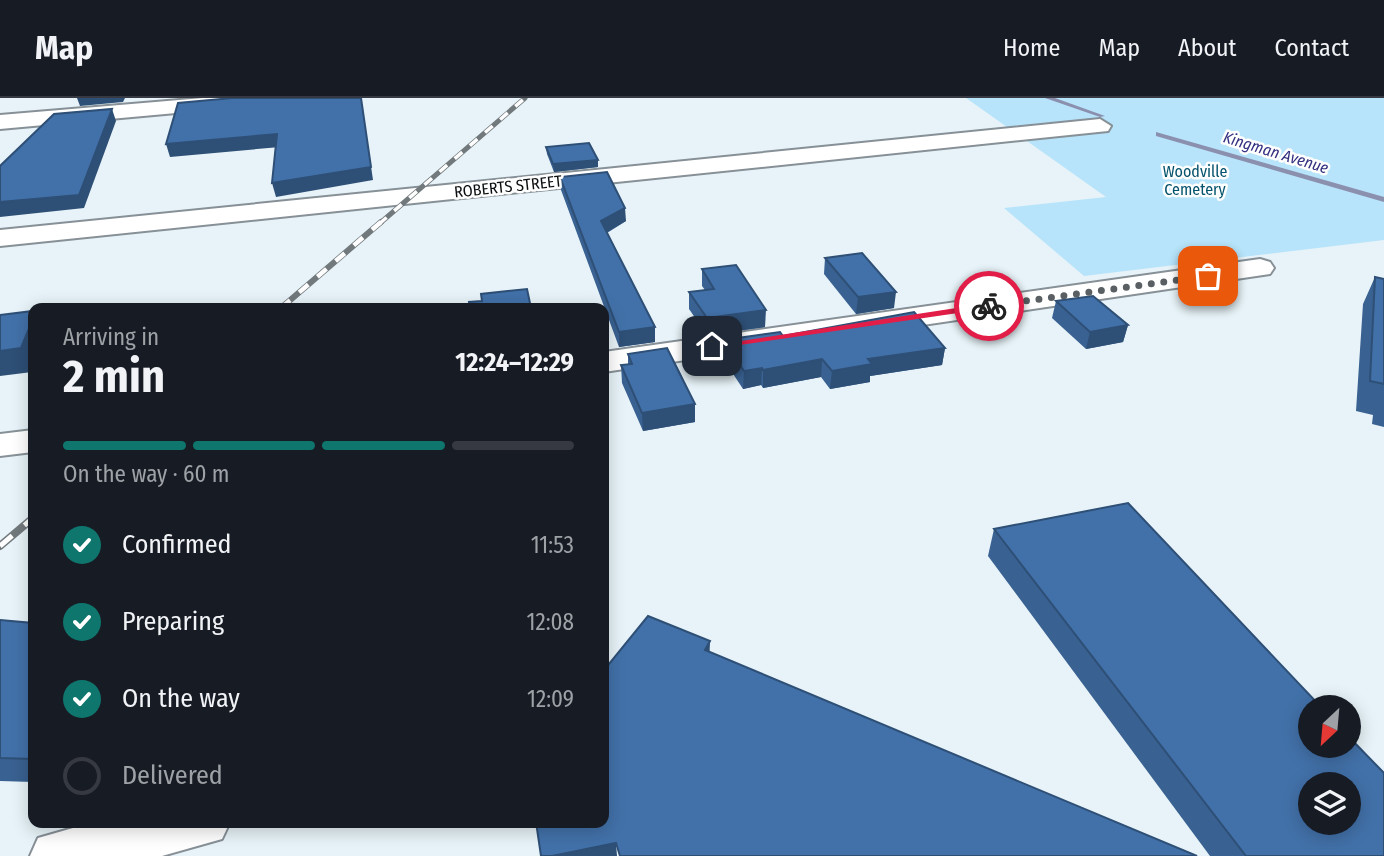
<!DOCTYPE html>
<meta charset="utf-8">
<style>
:root{--surface:#171b24;--page:#242831;--text:#f1f3f6;--muted:#9ea1a6;--line:#363941;--accent:#0f766e}
body{margin:0;font-family:"Fira Sans Condensed",sans-serif;background:var(--page);color:var(--text);height:100vh;display:flex;flex-direction:column;font-size:26px;white-space:nowrap}
*{box-sizing:border-box;margin:0}
p{font-size:23px;color:var(--muted)}
.icon{flex:none;width:38px;height:38px;fill:none;stroke:currentColor;stroke-width:2;stroke-linecap:round;stroke-linejoin:round}
.map{position:relative;flex:1;overflow:hidden}
.panel{position:absolute;left:28px;top:205px;width:581px;height:525px;display:flex;flex-direction:column;background:var(--surface);border-radius:14px;box-shadow:0 4px 18px #0003}
.panel>*{flex:none}
.needle{width:46px;rotate:206deg}
.fabs{position:absolute;left:1298px;top:597px;display:grid;gap:14px}
.fabs a{display:grid;place-items:center;width:63px;height:63px;border-radius:50%;background:var(--surface);box-shadow:0 4px 18px #0003;font-size:35px}
.pin{position:absolute;display:grid;place-items:center;width:60px;height:60px;color:#fff;margin:-30px;border-radius:14px;box-shadow:0 4px 10px #0006}
.courier{position:absolute;display:grid;place-items:center;width:70px;height:70px;margin:-35px;border:5px solid #e11d48;border-radius:50%;background:#fff;color:#222;box-shadow:0 2px 9px #0007}
.summary em{font-style:normal;font-weight:700}
.summary div{display:flex;flex-direction:column-reverse}
.summary{display:flex;align-items:center;justify-content:space-between;height:119px;padding:0 35px}
h1{font-size:46px;font-weight:700;line-height:52px}
.bar{display:grid;grid-template-columns:repeat(4,1fr);gap:10px 7px;align-content:center;height:84px;padding:0 35px}
.bar i{height:9px;border-radius:5px;background:var(--line)}
.bar .selected{background:var(--accent)}
.bar p{grid-column:span 4}
ol{padding:0 35px;list-style:none}
li{display:flex;align-items:center;gap:21px;height:77px}
li p{margin-inline-start:auto}
li .icon{padding:7px;border-radius:50%;background:var(--accent);color:#fff;stroke-width:4}
li:last-child{color:var(--muted)}
li i{width:38px;height:38px;border:4px solid var(--line);border-radius:50%}
header{display:flex;align-items:center;gap:42px;box-sizing:border-box;height:98px;padding:0 35px;background:var(--surface);border-bottom:2px solid var(--line)}
header strong{font-size:33px}
nav{display:flex;gap:38px;margin-inline-start:auto;font-size:24px}
.map>svg:first-child{display:block}
.green{fill:#b7e4fa}
.lines{fill:none;stroke-linecap:round;stroke-linejoin:round}
.stream{fill:#8b90af;fill-rule:evenodd}
.street-casing{stroke:#869096;stroke-width:4}
.street{fill:#fff;fill-rule:evenodd}
.rail-far2-casing{stroke:#72797c;stroke-width:5}
.rail-far1-casing{stroke:#72797c;stroke-width:6}
.rail-casing{stroke:#72797c;stroke-width:8}
.rail-far2{stroke:#fefefe;stroke-width:3.5;stroke-dasharray:10;stroke-linecap:butt}
.rail-far1{stroke:#fefefe;stroke-width:4.5;stroke-dasharray:12;stroke-linecap:butt}
.rail{stroke:#fefefe;stroke-width:5;stroke-dasharray:16;stroke-linecap:butt}
.wall{fill:#396191}
.shaded-wall{fill:#2e4f76}
.building{fill:#4271a9;stroke:#2e4f76;stroke-width:2;fill-rule:evenodd}
.route{fill:#e11d48}
.done{stroke:#595f62;stroke-width:7;stroke-dasharray:0 12.6}
.labels{text-anchor:middle;stroke-width:5;stroke-linejoin:round;paint-order:stroke}
.far-water-label{font-size:16px;font-style:italic;fill:#333081;stroke:#fefefe}
.far-park-label{font-size:16px;fill:#04536d;stroke:#fefefe}
.far-street-label{font-size:16px;fill:#0c0f11;stroke:#fefefe}
</style>
<header>
<strong>Map</strong>
<nav><a>Home</a><a>Map</a><a>About</a><a>Contact</a></nav>
</header>
<div class="map">
<svg width="1384" height="758" viewBox="0 0 1384 758">
<rect width="100%" height="100%" fill="#e7f3f8"/>
<polygon class="green" points="966,0 1384,0 1384,142 1084,178 1004,110 1106,99"/>
<g class="lines">
<g class="stream">
<polygon points="1045,0 1055,0 1105,18 1100,19"/>
<polygon points="1156,34 1384,99 1384,104 1156,38"/>
</g>
<defs>
<g id="street">
<polygon points="203,0 285,0 275,6 0,31 0,17"/>
<polygon points="1100,21 1111,28 1108,33 0,148 0,132"/>
<polygon points="1260,161 1270,164 1274,170 1270,176 604,274 604,254"/>
<polygon points="33,332 33,354 0,358 0,336"/>
<polygon points="94,724 230,724 222,741 162,758 30,758 38,740"/>
</g>
</defs>
<use href="#street" class="street-casing"/>
<use href="#street" class="street"/>
<defs>
<polyline id="rail-far2" points="379,126 525,0"/>
<polyline id="rail-far1" points="281,210 381,124"/>
<polyline id="rail" points="0,448 33,420"/>
</defs>
<use href="#rail-far2" class="rail-far2-casing"/>
<use href="#rail-far1" class="rail-far1-casing"/>
<use href="#rail" class="rail-casing"/>
<use href="#rail-far2" class="rail-far2"/>
<use href="#rail-far1" class="rail-far1"/>
<use href="#rail" class="rail"/>
</g>
<g class="wall">
<polygon points="546,49 598,62 598,69 554,74 547,56"/>
<polygon points="560,79 626,123 607,135 655,229 655,244 619,249 561,92"/>
<polygon points="825,160 894,210 856,216 824,176"/>
<polygon points="702,171 765,229 707,237 689,211 689,194 705,192 702,188"/>
<polygon points="1375,179 1384,181 1384,329 1372,326 1373,317 1356,313 1363,206"/>
<polygon points="1056,203 1128,227 1123,244 1086,251 1052,220"/>
<polygon points="783,238 945,250 942,267 870,278 870,284 830,291 821,279 763,290 761,287 743,291 722,259 723,242"/>
<polygon points="628,256 695,306 695,324 643,333 622,285 621,267 628,266"/>
<polygon points="994,431 1384,758 1210,758 988,458"/>
<polygon points="0,522 33,525 33,684 0,683"/>
</g>
<g class="shaded-wall">
<polygon points="77,0 125,0 123,4 80,8"/>
<polygon points="361,0 373,82 276,99 272,85"/>
<polygon points="112,11 116,23 84,110 0,119 0,104"/>
<polygon points="277,36 280,49 170,59 166,46"/>
<polygon points="598,62 598,69 554,74 553,66"/>
<polygon points="625,110 626,123 602,137 601,123"/>
<polygon points="896,194 894,210 856,216 858,199"/>
<polygon points="766,212 765,229 707,237 707,220"/>
<polygon points="33,221 33,271 32,274 0,278 0,253"/>
<polygon points="1128,227 1123,244 1086,251 1090,234"/>
<polygon points="655,229 655,244 619,249 619,234"/>
<polygon points="945,250 942,267 870,278 870,284 830,291 832,273 868,261"/>
<polygon points="822,261 821,279 763,290 763,272"/>
<polygon points="762,270 761,287 743,291 744,273"/>
<polygon points="695,306 695,324 643,333 642,315"/>
<polygon points="710,543 709,571 705,552"/>
<polygon points="616,745 617,758 552,758"/>
</g>
<g class="building">
<polygon points="232,0 361,0 371,69 272,85 277,36 166,46 178,5"/>
<polygon points="112,11 79,97 0,104 0,68 54,16"/>
<polygon points="589,45 598,62 553,66 546,49"/>
<polygon points="607,74 625,110 601,123 655,229 619,234 560,79"/>
<polygon points="862,155 896,194 858,199 825,160"/>
<polygon points="736,167 766,212 707,220 689,194 714,191 702,171"/>
<polygon points="1375,179 1384,181 1384,286 1370,283"/>
<polygon points="527,191 531,210 470,210 469,204 482,203 481,196"/>
<polygon points="1093,198 1128,227 1090,234 1056,203"/>
<polygon points="33,213 33,221 21,250 0,253 0,217"/>
<polygon points="914,214 945,250 868,261 872,266 832,273 822,261 763,272 762,270 744,273 723,242 780,234 783,238"/>
<polygon points="667,250 695,306 642,315 621,267 632,266 628,256"/>
<path d="M1128,405L1321,609H1311V648H1349V639L1384,675V758H1246L994,431ZM1311,686H1349V724H1311Z"/>
<polygon points="648,518 710,543 705,552 1197,758 620,758 616,745 552,758 541,758 536,724 604,724 604,572"/>
<polygon points="0,522 33,525 33,661 0,660"/>
</g>
<polygon class="route" points="989,205 992,210 712,251 708,248"/>
<g class="lines">
<polyline class="done" points="989,208 1208,178"/>
</g>
<g class="labels">
<g class="far-water-label">
<text transform="translate(1276 54) rotate(17)" y="6">Kingman Avenue</text>
</g>
<g class="far-park-label">
<text x="1195" y="79">Woodville<tspan x="1195" dy="18">Cemetery</tspan></text>
</g>
<g class="far-street-label">
<text transform="translate(508 88) rotate(-6)" y="6">ROBERTS STREET</text>
</g>
</g>
</svg>
<div class="fabs">
<a><svg class="needle" viewBox="-14 -14 28 28"><path d="M0-13l5 13h-10z" fill="#e53935"/><path d="M0 13l5-13h-10z" fill="#9ea1a6"/></svg></a>
<a><svg class="icon" aria-label="layers" viewBox="0 0 24 24"><path d="M12 4l9 5-9 5-9-5zM3 14l9 5 9-5"/></svg></a>
</div>
<div class="pin" style="left:1208px;top:178px;background:#ea580c"><svg class="icon" aria-label="bag" viewBox="0 0 24 24"><path d="M5 8h14l-1 12H6zM9 8a3 3 0 0 1 6 0"/></svg></div>
<div class="pin" style="left:712px;top:248px;background:#1f2937"><svg class="icon" aria-label="home" viewBox="0 0 24 24"><path d="M3 11l9-7 9 7M6 9v11h12V9"/></svg></div>
<div class="courier" style="left:989px;top:208px"><svg class="icon" aria-label="bike" viewBox="0 0 24 24"><circle cx="6" cy="16" r="4"/><circle cx="18" cy="16" r="4"/><path d="M6 16l4-8h5l3 8M10 8l3 8H6M13 5h3"/></svg></div>
<section class="panel">
<div class="summary"><div><h1>2 min</h1><p>Arriving in</p></div><em>12:24–12:29</em></div>
<div class="bar"><i class="selected"></i><i class="selected"></i><i class="selected"></i><i></i><p>On the way · 60 m</p></div>
<ol>
<li><svg class="icon" aria-label="check" viewBox="0 0 24 24"><path d="M5 12l5 5 9-10"/></svg>Confirmed<p>11:53</p></li>
<li><svg class="icon" aria-label="check" viewBox="0 0 24 24"><path d="M5 12l5 5 9-10"/></svg>Preparing<p>12:08</p></li>
<li><svg class="icon" aria-label="check" viewBox="0 0 24 24"><path d="M5 12l5 5 9-10"/></svg>On the way<p>12:09</p></li>
<li><i></i>Delivered</li>
</ol>
</section>
</div>
